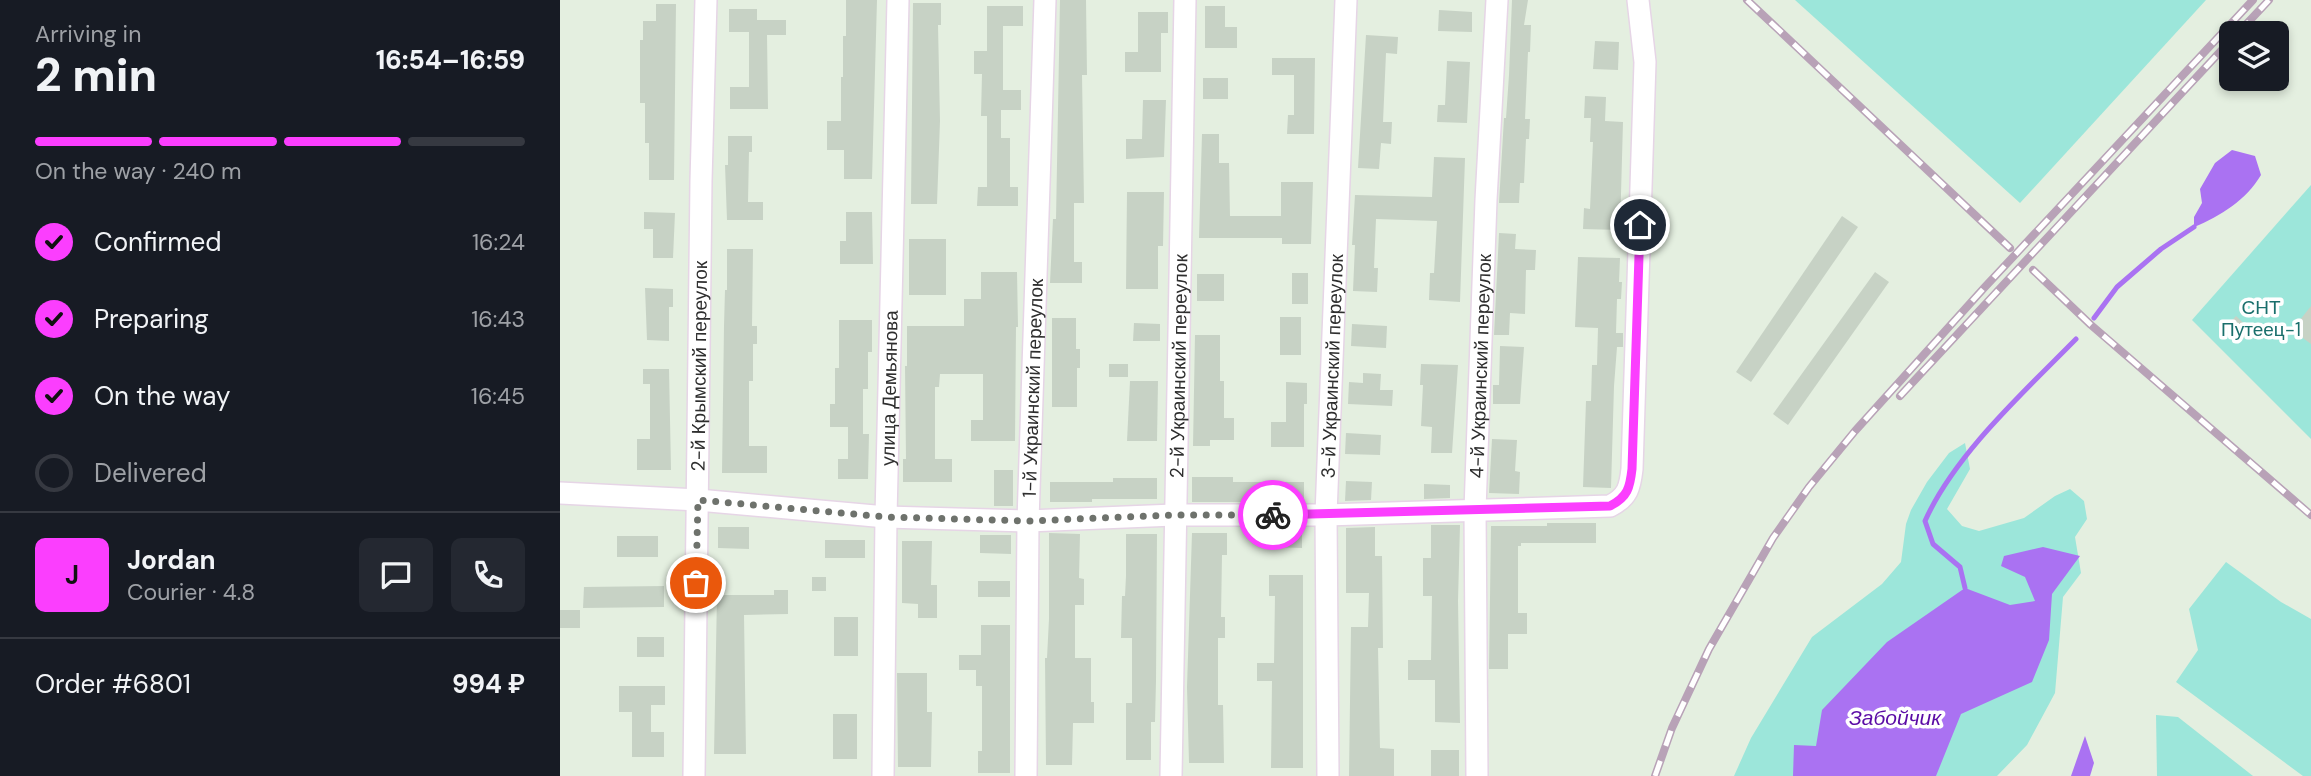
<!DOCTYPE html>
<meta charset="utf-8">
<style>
:root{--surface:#171b24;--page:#242831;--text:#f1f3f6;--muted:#9ea1a6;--line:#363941;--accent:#fb3efe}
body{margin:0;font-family:"DM Sans",sans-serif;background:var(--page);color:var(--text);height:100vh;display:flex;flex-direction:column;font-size:26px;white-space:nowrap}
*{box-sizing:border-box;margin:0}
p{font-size:23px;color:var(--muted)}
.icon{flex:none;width:38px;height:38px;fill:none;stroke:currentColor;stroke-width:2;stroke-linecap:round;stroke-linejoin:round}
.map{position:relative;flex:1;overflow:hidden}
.panel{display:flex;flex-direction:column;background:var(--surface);width:560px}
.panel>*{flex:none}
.fabs{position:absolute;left:1659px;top:21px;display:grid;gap:14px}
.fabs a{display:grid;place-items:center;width:70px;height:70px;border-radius:10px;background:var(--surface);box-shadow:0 4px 10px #0003;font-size:35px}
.pin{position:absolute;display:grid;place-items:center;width:60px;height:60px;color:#fff;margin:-30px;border:4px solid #fff;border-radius:50%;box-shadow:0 2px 7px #0007}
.courier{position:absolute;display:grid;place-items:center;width:70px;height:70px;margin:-35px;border:5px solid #fb3efe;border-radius:50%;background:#fff;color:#222;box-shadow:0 2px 9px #0007}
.overview em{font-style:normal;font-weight:800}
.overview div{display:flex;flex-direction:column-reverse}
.overview{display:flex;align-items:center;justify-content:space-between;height:119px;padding:0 35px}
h1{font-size:46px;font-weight:800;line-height:52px}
.bar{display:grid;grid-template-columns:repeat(4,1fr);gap:10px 7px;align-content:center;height:84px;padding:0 35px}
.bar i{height:9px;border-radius:5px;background:var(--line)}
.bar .selected{background:var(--accent)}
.bar p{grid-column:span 4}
.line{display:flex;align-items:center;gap:18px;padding:0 35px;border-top:2px solid var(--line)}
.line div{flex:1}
.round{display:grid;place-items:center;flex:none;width:74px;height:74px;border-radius:10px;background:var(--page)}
ol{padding:0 35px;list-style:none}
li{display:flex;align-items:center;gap:21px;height:77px}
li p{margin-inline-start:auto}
li .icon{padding:7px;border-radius:50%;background:var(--accent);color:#111;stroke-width:4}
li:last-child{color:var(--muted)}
li i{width:38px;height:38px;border:4px solid var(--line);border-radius:50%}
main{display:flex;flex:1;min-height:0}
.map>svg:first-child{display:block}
.green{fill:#9ce6da}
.water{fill:#aa72f2}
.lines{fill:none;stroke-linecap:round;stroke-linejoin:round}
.stream{stroke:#aa72f2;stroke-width:5}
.building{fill:#c7d2c5}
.street-casing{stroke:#e6d5e6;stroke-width:24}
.street{stroke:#fff;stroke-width:21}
.rail-casing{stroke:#b8a2b7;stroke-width:8}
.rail{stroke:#fff;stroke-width:5;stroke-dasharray:16;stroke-linecap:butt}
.done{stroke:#6e726c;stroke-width:7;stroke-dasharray:0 12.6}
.route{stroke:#fb3efe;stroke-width:9}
.labels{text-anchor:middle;stroke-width:7;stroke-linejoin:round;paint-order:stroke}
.park-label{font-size:19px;fill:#1a6f6c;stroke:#fff}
.street-label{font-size:19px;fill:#2e2e2e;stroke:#fff}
.water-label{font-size:21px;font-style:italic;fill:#5a0ba5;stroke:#fff}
</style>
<main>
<section class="panel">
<div class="overview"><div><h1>2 min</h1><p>Arriving in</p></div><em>16:54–16:59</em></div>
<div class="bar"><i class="selected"></i><i class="selected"></i><i class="selected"></i><i></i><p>On the way · 240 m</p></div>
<ol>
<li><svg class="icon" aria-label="check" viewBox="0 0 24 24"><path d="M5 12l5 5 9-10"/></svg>Confirmed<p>16:24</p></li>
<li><svg class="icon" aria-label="check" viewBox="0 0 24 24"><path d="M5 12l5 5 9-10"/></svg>Preparing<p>16:43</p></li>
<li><svg class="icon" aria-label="check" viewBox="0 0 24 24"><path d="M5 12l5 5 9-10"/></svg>On the way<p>16:45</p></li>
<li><i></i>Delivered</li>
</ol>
<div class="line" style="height:126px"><b class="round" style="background:var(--accent);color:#111">J</b><div><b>Jordan</b><p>Courier · 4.8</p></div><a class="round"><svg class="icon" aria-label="chat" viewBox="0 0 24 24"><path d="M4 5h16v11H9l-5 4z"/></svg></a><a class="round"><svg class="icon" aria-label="phone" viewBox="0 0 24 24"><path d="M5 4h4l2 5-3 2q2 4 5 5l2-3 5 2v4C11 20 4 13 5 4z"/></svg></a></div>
<div class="line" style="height:91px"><div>Order #6801</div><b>994 ₽</b></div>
</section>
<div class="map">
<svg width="1751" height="776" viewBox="0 0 1751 776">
<rect width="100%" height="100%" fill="#e4efe0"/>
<g class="green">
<polygon points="1235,0 1646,0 1460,203"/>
<polygon points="1751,185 1751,439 1632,320"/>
<polygon points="1405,443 1410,469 1387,509 1402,526 1419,531 1464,518 1495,496 1510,489 1524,501 1527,519 1515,537 1521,573 1503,597 1495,693 1467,745 1437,776 1174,776 1191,738 1252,637 1322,584 1341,562 1346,524 1351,510 1367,482 1389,453"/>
<polygon points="1666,562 1721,602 1751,619 1751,776 1743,776 1616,682 1638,650 1629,609"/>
<polygon points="1596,715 1618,717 1693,776 1597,776"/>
</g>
<g class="water">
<path d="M1672,150L1695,156L1701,175C1686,200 1661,216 1634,227V217L1642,203L1640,189L1655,163Z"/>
<polygon points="1483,547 1520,556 1492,594 1489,640 1472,682 1401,714 1376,776 1233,776 1234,745 1256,746 1262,710 1327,642 1405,588 1450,605 1475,601 1465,577 1441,566 1444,556"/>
<polygon points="1525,736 1534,763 1530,776 1511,776"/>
</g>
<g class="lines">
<g class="stream">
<polyline points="1534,318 1557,287 1601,249 1634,227"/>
<path d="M1405,588L1400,567L1373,544L1365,521C1395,454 1464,392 1516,339"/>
</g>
</g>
<g class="building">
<polygon points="286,0 317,0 312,179 284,179 284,150 267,150 267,121 281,121 281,77 283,77 283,36 286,36"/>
<polygon points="500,0 526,0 527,75 522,75 524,203 514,203 514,262 522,262 522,283 490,283 493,219 496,219"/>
<polygon points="952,0 968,0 964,25 971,25 970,52 968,52 965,119 970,119 969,139 966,139 964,183 960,183 959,203 939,203 944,118 946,118 949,75"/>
<polygon points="353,3 381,3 381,25 378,25 380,121 377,204 351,204"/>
<polygon points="96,4 116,4 114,180 89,180 89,143 85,143 85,103 80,103 80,40 83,40 83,21 96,21"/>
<polygon points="427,6 463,6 463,26 443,26 443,90 461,90 461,110 441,110 441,138 450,138 450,187 458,187 458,206 417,206 418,187 427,187 427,116 421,116 422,74 414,74 414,51 427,51"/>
<polygon points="645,6 665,6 665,27 677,27 677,48 645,48"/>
<polygon points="169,9 197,9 197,20 226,20 226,35 207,35 208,109 170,109 170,87 189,87 189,32 169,32"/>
<polygon points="879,10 912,12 912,32 878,31"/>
<polygon points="578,12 608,12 608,33 601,33 601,72 565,72 565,52 578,52"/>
<polygon points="806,35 838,37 837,54 826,53 823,122 832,122 831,144 821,143 819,169 798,168"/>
<polygon points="1035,41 1059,42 1058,70 1033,69"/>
<polygon points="712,58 755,58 754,134 727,134 728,115 734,115 734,75 712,75"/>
<polygon points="887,61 910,62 907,123 877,122 878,105 885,105"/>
<rect x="643" y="78" width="25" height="21"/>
<polygon points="1025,96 1046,97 1045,121 1063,122 1060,230 1023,229 1024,208 1030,209 1033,142 1030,142 1031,118 1024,118"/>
<polygon points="583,100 606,100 604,157 566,159 566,139 582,139"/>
<polygon points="642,134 659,134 659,163 669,163 670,216 721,216 721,182 753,182 751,244 722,244 722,238 639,238"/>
<polygon points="168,136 192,136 192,152 189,152 188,202 203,202 203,220 167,220 165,165 168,165"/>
<polygon points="874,157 905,158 900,302 869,300 870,273 874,273 877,221 816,219 814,268 818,268 817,292 793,291 795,245 792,245 795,195 872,197"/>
<polygon points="567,192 604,192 603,246 598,246 598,289 566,289"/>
<polygon points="84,212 115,213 113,258 93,258 93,229 84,229"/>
<polygon points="286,212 312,212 313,264 280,264 280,241 286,241"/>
<polygon points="1282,216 1298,227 1191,382 1176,372"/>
<polygon points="939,233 956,234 955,249 976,250 975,270 966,270 965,314 950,313 949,335 934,335"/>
<rect x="349" y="239" width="37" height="56"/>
<polygon points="167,249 193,249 192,326 197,326 197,344 193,344 193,381 189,381 189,446 207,446 207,473 162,473 164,326 165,290 167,290"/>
<polygon points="1018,257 1060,258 1059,282 1062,282 1061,299 1057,299 1056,333 1063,333 1063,347 1057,347 1054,386 1051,488 1023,487 1026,401 1031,401 1032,365 1037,365 1038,328 1015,327"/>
<polygon points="421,272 457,272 458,327 456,327 455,441 411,441 411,420 423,420 423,374 380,374 379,387 375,387 375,459 392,459 392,482 343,482 343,459 346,459 345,366 347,366 347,326 404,326 404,299 421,299"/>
<polygon points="1315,272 1329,282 1228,425 1213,414"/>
<rect x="732" y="273" width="16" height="31"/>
<rect x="637" y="274" width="27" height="27"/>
<polygon points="85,288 113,289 113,307 109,307 109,341 87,340"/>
<polygon points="1751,306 1751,344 1732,330"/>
<polygon points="1676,316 1691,330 1680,342 1665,328"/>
<rect x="720" y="317" width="21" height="38"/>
<polygon points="492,318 516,318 516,349 520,349 520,368 517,368 517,407 492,407"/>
<polygon points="279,320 312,320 312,352 308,352 308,389 303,389 303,434 309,434 308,479 278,479 278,459 288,459 288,427 270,427 270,404 275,404 275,368 279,368"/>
<polygon points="574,323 600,324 600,341 573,341"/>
<polygon points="792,324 827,326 826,348 791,346"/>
<polygon points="635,335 660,335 660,381 664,381 664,418 674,418 674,440 650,440 650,446 633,446"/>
<polygon points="940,346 964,347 960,404 933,404 933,385 939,385"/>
<rect x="549" y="364" width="19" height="13"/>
<polygon points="861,364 898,365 892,453 871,453 872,427 861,426 863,385 860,385"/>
<polygon points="83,369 109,369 111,470 77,470 77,439 90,439 90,384 83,384"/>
<polygon points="803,373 821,374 820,390 833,390 832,406 788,404 789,382 803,383"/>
<polygon points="570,381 598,381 597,441 567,441"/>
<polygon points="726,382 747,383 747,404 744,404 744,447 711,447 711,422 726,422"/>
<polygon points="786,433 821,435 820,455 785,454"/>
<polygon points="932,439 957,440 955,471 960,472 959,494 929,493"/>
<rect x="434" y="470" width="19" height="36"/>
<polygon points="632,477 673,477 673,482 744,482 744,502 632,502"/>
<polygon points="553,478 597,478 597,499 532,499 532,502 490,502 490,482 553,482"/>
<polygon points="786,481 812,482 811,500 785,501"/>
<polygon points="864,484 890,485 890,498 864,499"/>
<polygon points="987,523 1036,523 1036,543 961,543 961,546 958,546 958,613 967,613 967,634 948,634 948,669 929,669 931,526 987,526"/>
<polygon points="871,525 900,525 898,601 900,723 875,722 875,680 848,680 848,660 871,660 872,596 863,596 863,558 871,558"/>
<polygon points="158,527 189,527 189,549 158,548"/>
<polygon points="815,527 815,556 822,556 823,648 818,648 820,748 834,749 834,776 789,776 791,627 808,627 809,593 786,593 786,528"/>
<polygon points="712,528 742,528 742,548 712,547"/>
<polygon points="489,533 520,534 519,578 524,579 524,605 515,605 515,658 531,658 531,702 534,702 534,723 513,723 512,765 486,765 485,658 487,658 489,619"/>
<polygon points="632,533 667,533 667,555 662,555 661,617 665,617 665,638 658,638 658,705 663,705 664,763 629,763 627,687"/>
<polygon points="566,534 597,534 596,681 595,722 591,722 591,760 566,760 566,703 572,703 572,638 561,638 562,596 565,596 566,576"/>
<polygon points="420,535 451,535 451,554 420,553"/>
<rect x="57" y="536" width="41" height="21"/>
<rect x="265" y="540" width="40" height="18"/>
<polygon points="342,541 372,541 371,585 377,585 377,618 358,618 358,604 342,603"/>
<polygon points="709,575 743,575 743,768 711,768 712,681 697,681 697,663 714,663 715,596 709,596"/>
<rect x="252" y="577" width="14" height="14"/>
<rect x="418" y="581" width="32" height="16"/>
<polygon points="104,586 104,607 23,608 24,587"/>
<polygon points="214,590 228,590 228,614 184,615 186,754 154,754 157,595 214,595"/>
<rect x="0" y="610" width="20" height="18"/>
<rect x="274" y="617" width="24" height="39"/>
<polygon points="421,625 450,625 450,773 418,773 418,751 422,751 422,686 416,686 416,670 399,670 399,655 421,655"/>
<rect x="77" y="637" width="27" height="20"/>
<polygon points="337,673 367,673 367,712 372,712 371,767 338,767"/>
<polygon points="59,686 105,686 105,705 91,705 91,732 104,732 104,757 72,757 72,712 59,712"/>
<rect x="273" y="714" width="24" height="45"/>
<rect x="871" y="750" width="28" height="26"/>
</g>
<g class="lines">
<defs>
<g id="street">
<path d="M0,493L138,500L326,517L468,521L614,515H766L1050,506C1068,497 1070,487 1072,469L1085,62L1078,0"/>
<path id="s1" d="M134,776L141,181L146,0"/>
<path id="s2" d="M323,776L326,517L338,0"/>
<path id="s3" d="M466,776L468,521L485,0"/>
<path id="s4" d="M611,776L625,0"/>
<path id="s5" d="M768,776L766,515L786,0"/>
<path id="s6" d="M917,776L915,510L926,200L937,0"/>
</g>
</defs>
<use href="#street" class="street-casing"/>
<use href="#street" class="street"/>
<defs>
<g id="rail">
<polyline points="1187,0 1450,248"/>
<polyline points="1678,33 1709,0"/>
<polyline points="1473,270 1531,325 1751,515"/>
<polyline points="1340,396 1671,40"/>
<polyline points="1095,776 1112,728 1149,649 1213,538 1249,487 1295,431 1424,288 1693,0"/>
</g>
</defs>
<use href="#rail" class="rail-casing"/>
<use href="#rail" class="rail"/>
</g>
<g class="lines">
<polyline class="done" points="136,583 138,500 326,517 468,521 614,515 713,515"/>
<path class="route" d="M713,515L1050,506C1068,497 1070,487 1072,469L1080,225"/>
</g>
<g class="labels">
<g class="park-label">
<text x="1701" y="314">СНТ<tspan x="1701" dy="22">Путеец-1</tspan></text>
</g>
<g class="street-label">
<text dy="7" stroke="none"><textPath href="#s1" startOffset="410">2-й Крымский переулок</textPath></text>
<text dy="7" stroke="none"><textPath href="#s4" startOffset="410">2-й Украинский переулок</textPath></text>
<text dy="7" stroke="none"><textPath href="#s5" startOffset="410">3-й Украинский переулок</textPath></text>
<text dy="7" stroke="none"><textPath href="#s6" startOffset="410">4-й Украинский переулок</textPath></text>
<text dy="7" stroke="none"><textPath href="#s2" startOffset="388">улица Демьянова</textPath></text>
<text dy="7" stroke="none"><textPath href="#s3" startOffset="388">1-й Украинский переулок</textPath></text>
</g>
<g class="water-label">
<text x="1335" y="725">Забойчик</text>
</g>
</g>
</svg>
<div class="fabs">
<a><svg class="icon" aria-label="layers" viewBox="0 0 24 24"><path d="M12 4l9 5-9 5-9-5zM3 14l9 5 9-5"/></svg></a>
</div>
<div class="pin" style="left:136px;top:583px;background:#ea580c"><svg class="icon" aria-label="bag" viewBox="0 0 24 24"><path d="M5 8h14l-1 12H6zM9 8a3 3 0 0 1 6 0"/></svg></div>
<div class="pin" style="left:1080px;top:225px;background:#1f2937"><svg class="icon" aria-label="home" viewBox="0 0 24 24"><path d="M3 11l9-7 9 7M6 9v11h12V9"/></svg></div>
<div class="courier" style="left:713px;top:515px"><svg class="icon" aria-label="bike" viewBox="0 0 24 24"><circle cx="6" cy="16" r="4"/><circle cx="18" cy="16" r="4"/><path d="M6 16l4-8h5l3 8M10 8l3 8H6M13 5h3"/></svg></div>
</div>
</main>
